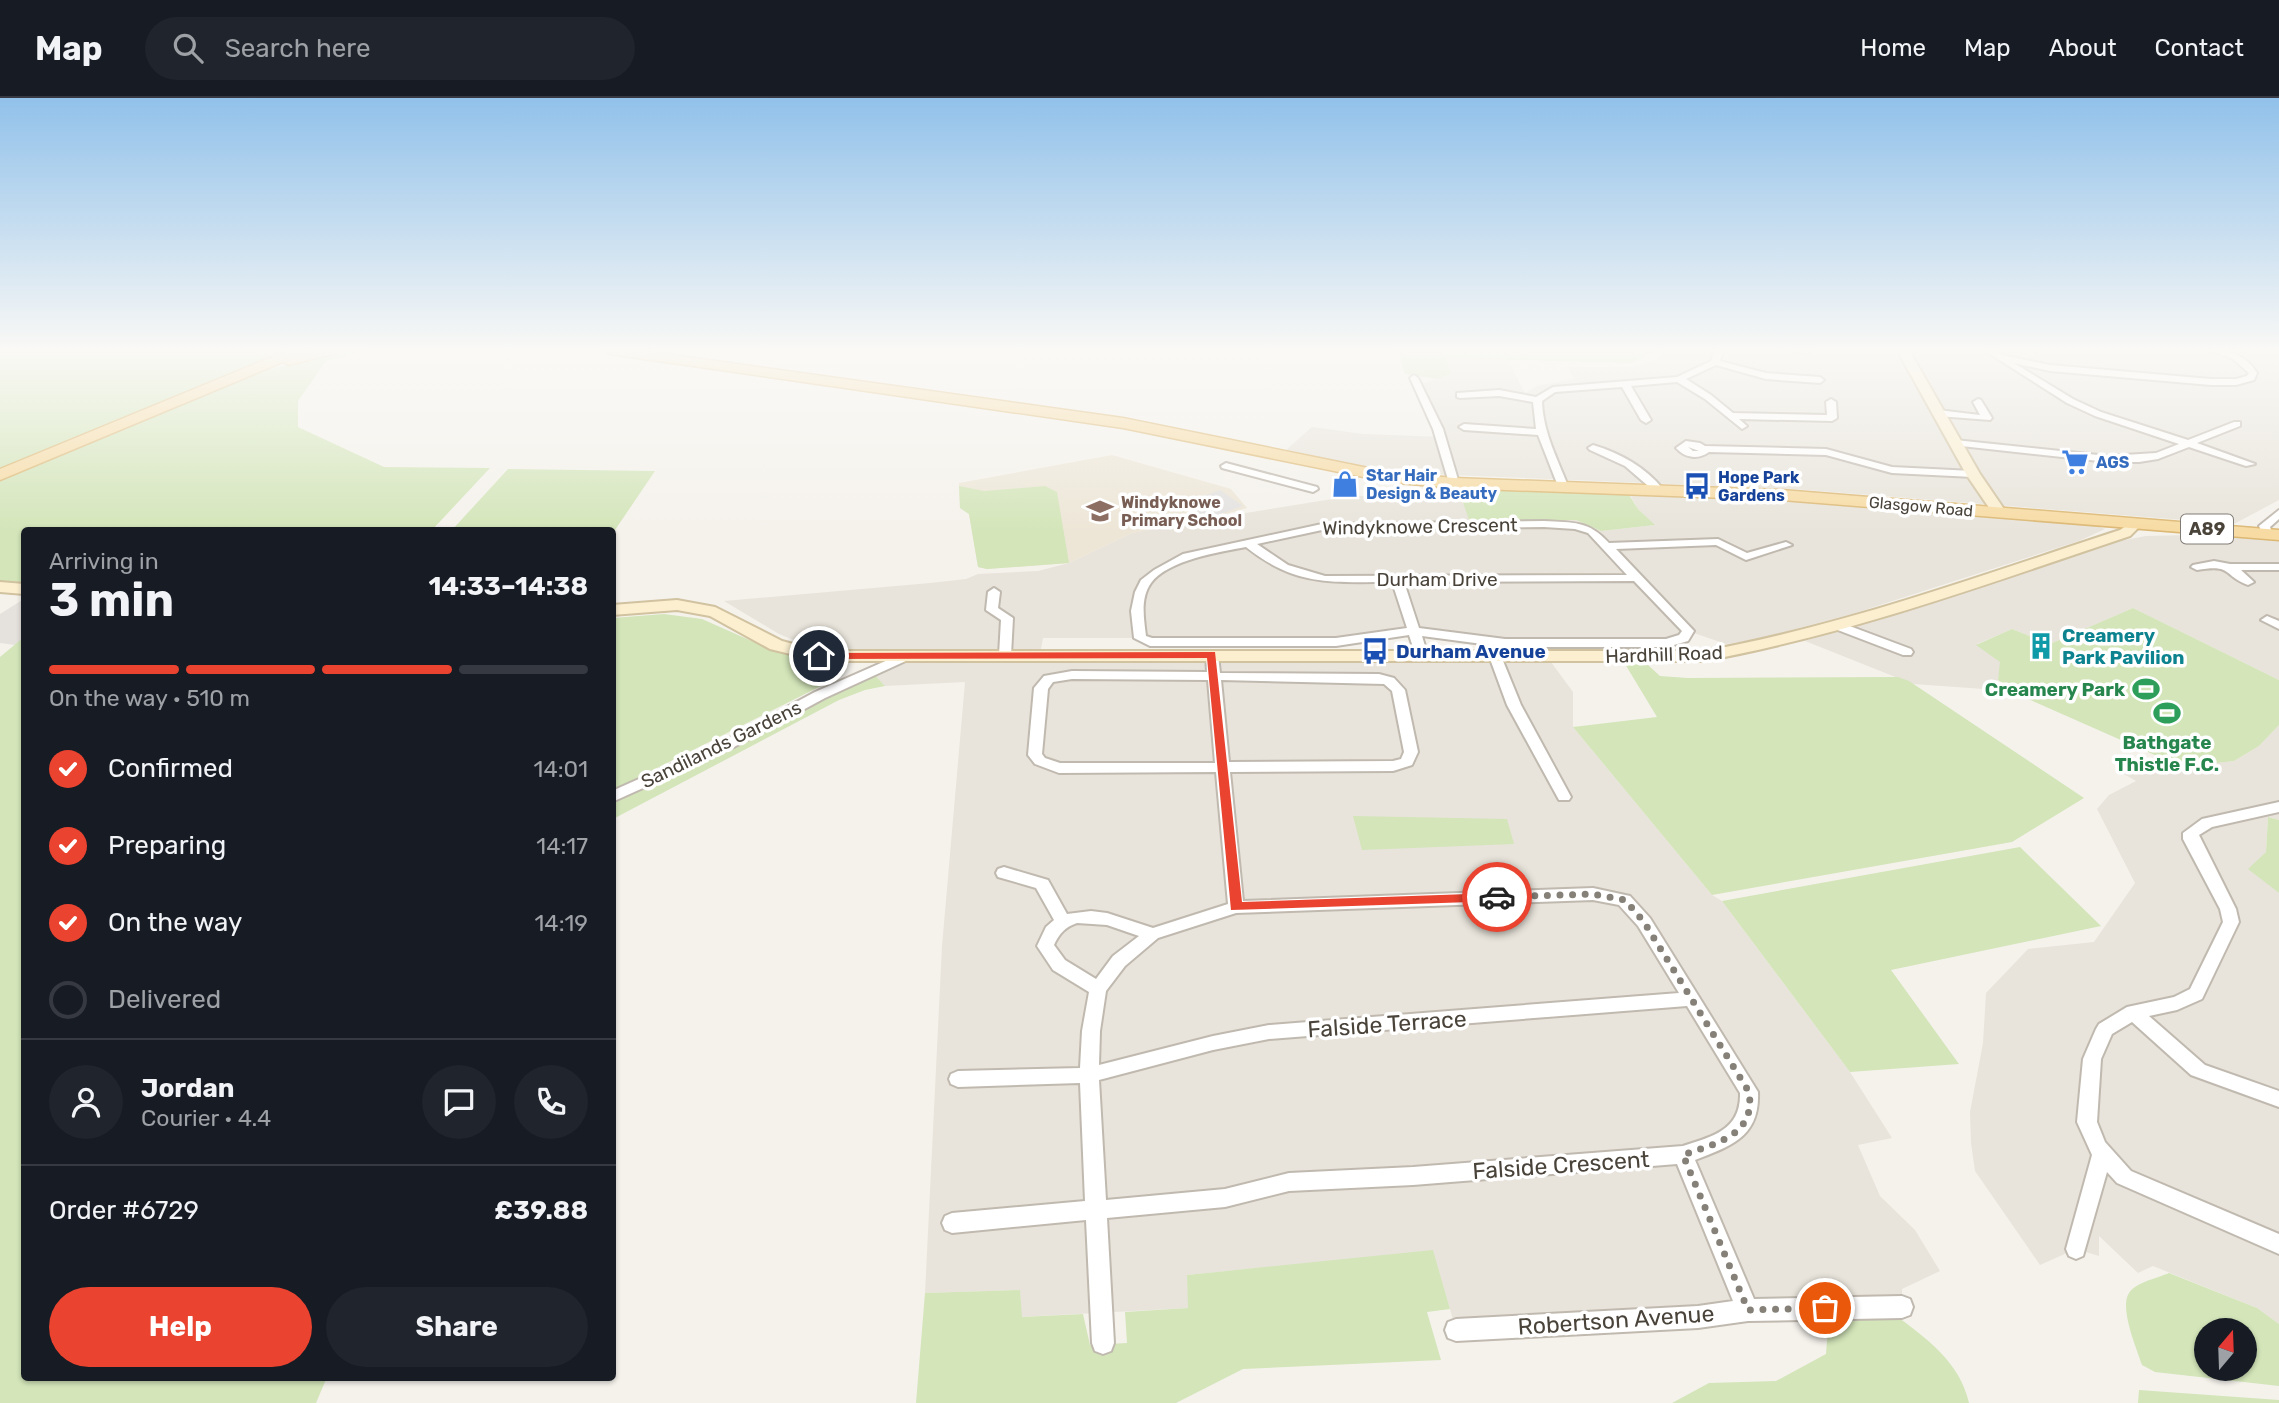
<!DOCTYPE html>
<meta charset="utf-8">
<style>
:root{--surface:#171b24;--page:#20242c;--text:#f1f3f6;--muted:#9ea1a6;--line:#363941;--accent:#ea432f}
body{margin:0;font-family:Rubik,sans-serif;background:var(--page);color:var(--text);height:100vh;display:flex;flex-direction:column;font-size:26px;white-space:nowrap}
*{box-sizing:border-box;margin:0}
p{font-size:23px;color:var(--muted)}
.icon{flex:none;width:38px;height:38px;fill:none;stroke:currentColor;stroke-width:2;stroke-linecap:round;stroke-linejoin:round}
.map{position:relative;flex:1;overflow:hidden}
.details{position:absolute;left:21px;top:429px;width:595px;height:854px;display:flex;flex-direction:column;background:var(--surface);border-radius:7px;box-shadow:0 2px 5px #0004}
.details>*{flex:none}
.needle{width:46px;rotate:19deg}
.controls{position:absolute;left:2194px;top:1220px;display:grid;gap:14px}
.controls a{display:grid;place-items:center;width:63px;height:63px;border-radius:50%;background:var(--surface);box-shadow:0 2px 5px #0004;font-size:35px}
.pin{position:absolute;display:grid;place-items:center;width:60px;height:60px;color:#fff;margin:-30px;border:4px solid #fff;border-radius:50%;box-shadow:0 2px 7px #0007}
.courier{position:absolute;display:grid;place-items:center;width:70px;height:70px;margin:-35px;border:5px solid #ea432f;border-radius:50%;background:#fff;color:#222;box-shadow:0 2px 9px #0007}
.summary em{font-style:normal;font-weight:700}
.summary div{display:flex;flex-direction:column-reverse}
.summary{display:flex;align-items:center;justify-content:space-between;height:119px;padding:0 28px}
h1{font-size:46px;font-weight:700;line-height:52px}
.bar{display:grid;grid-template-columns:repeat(4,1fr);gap:10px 7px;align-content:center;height:84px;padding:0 28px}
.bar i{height:9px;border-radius:5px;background:var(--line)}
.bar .current{background:var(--accent)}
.bar p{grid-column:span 4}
.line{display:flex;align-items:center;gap:18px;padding:0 28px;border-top:2px solid var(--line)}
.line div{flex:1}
.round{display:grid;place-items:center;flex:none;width:74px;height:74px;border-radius:37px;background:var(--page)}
ol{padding:0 28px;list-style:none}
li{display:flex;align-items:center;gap:21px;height:77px}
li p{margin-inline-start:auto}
li .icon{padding:7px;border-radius:50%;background:var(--accent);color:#fff;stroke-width:4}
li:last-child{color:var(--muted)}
li i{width:38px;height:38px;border:4px solid var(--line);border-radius:50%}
.button{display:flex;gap:14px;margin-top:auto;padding:14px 28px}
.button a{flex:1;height:80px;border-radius:42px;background:var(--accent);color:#fff;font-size:28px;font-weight:700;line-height:80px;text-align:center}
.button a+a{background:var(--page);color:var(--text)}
header{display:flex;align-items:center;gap:42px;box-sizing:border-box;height:98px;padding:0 35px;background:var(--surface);border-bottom:2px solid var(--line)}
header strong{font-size:33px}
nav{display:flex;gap:38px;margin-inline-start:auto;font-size:24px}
.search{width:490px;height:63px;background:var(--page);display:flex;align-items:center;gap:18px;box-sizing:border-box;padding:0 24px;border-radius:38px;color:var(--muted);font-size:26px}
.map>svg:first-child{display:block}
.residential{fill:#e8e4db}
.industrial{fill:#e5e1dd}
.education{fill:#ede6d7}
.green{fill:#d3e5b9;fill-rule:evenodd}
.parking{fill:#e4e2e0}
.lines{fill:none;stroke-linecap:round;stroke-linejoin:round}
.street-casing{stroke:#c0b9af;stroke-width:4}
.secondary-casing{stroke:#d1c2a0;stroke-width:4}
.primary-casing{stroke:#dcb874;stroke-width:3}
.street{fill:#fff;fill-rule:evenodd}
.secondary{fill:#fbefd0;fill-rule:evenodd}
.primary{fill:#f7dba3;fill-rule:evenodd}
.route{fill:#ea432f}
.done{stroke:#858078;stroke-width:7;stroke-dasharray:0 12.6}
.labels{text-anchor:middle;stroke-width:7;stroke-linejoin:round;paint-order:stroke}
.far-shop-label{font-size:16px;font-weight:bold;fill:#366cbe;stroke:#fff;text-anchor:start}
.far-transit-label{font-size:16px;font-weight:bold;fill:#164399;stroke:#fff;text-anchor:start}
.far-education-label{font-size:16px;font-weight:bold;fill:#785e54;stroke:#fff;text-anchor:start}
.far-street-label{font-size:16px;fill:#49433a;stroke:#fff}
.shield{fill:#fff;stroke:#807b75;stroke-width:2}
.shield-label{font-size:18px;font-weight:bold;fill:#49433a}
.street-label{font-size:19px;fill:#49433a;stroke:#fff}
.culture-label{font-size:19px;font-weight:bold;fill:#0d838f;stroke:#fff;text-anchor:start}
.transit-label{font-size:19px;font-weight:bold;fill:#164399;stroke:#fff;text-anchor:start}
.leisure-label{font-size:19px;font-weight:bold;fill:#27864d;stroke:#fff;text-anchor:end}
.near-street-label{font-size:23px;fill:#49433a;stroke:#fff}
</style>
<header>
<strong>Map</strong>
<div class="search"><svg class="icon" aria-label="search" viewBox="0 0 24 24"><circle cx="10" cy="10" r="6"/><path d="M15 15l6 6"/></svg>Search here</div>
<nav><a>Home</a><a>Map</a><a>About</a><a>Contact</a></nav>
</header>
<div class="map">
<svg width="2279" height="1305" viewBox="0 0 2279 1305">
<rect width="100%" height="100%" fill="#f5f2ec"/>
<g class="residential">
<polygon points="1664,252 2279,252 2279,402 2234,426 1794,391 1426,376 1317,362 1286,352 1312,329 1363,336 1443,339 1421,286 1451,276 1446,260 1508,262 1525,295 1537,288 1574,281 1567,269 1632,269 1655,263 1664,256"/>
<polygon points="1459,393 1470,422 1576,422 1601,433 1654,427 1638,411 1629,395 1758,400 2089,425 2105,431 2079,443 1852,516 1754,542 1726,546 1688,533 1667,545 1505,545 1414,533 1336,544 1150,544 1140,540 1043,540 1041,551 823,554 779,536 724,503 930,485 966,481 978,476 1038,473 1069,465 1132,435 1172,427 1351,398 1440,397 1440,395"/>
<polygon points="2190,437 2279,442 2279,582 2133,510 2050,546 2012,531 1977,546 2001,564 1998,582 1984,591 1913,586 1805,543 2099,447 2146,438"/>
<polygon points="964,562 1551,564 1573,594 1573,629 1712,797 1722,803 1850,974 1892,1040 1858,1047 1880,1098 1915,1132 1940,1173 1902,1191 1902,1209 1456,1232 1433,1153 1187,1177 1189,1210 1021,1219 1020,1192 925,1195 942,848 965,584 885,588 873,575 908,564"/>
<polygon points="2279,627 2279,722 2268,719 2266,754 2249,771 2279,795 2279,1226 2257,1210 2153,1168 2138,1175 2099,1138 2099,1158 2076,1151 2040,1167 1975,1073 1971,1045 1970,1014 1983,945 1986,895 2028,851 2094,844 2135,785 2097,711 2109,697 2136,683 2115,671 2182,669 2234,663 2259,648"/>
</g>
<polygon class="industrial" points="24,501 24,539 15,547 0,545 0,516"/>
<polygon class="education" points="1112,357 1231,391 1247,410 1208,421 1132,435 1069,465 987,471 978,469 969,416 960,410 959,385"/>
<g class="green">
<polygon points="0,252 288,252 0,375"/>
<polygon points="347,252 370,252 326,263 298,303 298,329 384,369 490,370 432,432 24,432 24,485 0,483 0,383 226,287 262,273"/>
<polygon points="1398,252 1658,252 1631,265 1446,260 1451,276 1437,281 1405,276"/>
<polygon points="508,371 655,373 613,435 612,432 452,432"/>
<polygon points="959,388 984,393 1045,388 1057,394 1069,465 987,471 978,469 969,416 960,410"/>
<polygon points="1458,390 1628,395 1638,411 1655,427 1601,433 1576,422 1469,422"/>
<polygon points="2133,510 2279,582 2279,627 2259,648 2234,663 2182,669 2026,600 1998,582 2000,564 1976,547 2012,531 2050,546"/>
<polygon points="664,516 702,521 765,549 832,567 843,577 613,692 613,520"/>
<polygon points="24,539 24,1279 327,1279 316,1305 0,1305 0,559"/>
<polygon points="1625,566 1648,567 1660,578 1688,580 1898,579 1909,583 2084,700 2012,744 1712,797 1573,629 1657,619"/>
<polygon points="873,575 885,588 865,592 839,602 613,721 612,705 720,655"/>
<polygon points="1353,718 1507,721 1514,746 1362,752"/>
<polygon points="2268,719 2279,722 2279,795 2248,771 2266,754"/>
<polygon points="2020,749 2101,828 1891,872 1959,966 1850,974 1722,803"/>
<polygon points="1433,1152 1450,1211 1427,1214 1441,1262 1243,1271 1176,1305 916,1305 925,1195 1020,1192 1022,1219 1083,1216 1090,1247 1127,1245 1125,1214 1188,1210 1187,1177"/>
<path d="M2169,1175L2257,1210L2279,1226V1288L2155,1274L2142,1267C2137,1251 2119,1210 2129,1195C2136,1184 2158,1180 2169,1175ZM2207,1232H2245V1270H2207Z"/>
<path d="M1894,1216C1927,1241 1960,1264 1969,1305H1672L1709,1285L1776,1283L1826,1256L1828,1231L1855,1218Z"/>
<polygon points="2139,1292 2279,1302 2279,1305 2138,1305"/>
</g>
<polygon class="parking" points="1220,392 1243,408 1218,417 1191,419 1187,399 1201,399"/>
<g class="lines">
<defs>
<g id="street">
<path d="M1715,252H1723L1720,263L1766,275L1820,279L1824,282L1820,285L1766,281L1716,267L1686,281L1711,297L1733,315L1827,317L1826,304L1831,301L1836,304L1837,320L1832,323L1739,321L1747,328L1742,331L1705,301L1677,284L1631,288L1651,322L1646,325L1641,322L1622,289L1555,294L1542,303C1543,334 1557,360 1568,388L1563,391L1558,388L1538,337L1464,332L1459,329L1464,326L1536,331L1533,304L1499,298L1460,300L1457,299V295L1499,292L1536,299L1553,289L1677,279L1711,263Z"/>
<polygon points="1791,252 1809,252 1810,253 1806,256"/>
<path d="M1984,252H1994L2002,257L2050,267L2211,281H2236L2247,278L2249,275L2233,261L2210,252C2230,252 2246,257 2257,275L2254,282L2236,287H2211L2050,273L2014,265L2073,301L2101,314L2188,342L2234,324H2240V328L2197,345L2255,366L2246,368L2189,349L2158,361L2139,364H2108L1952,347L1950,345L1955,342L2108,358L2156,355L2179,346L2095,318L2067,305Z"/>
<polygon points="1414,277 1418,280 1443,331 1459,385 1458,387 1449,385 1433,331 1410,280"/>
<polygon points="1978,301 1981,302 1992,320 1990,322 1938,318 1933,315 1938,312 1980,317 1973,304"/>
<path d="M1686,343L1700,345L1705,348L1826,351L1892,369L1973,373L1978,376L1973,379L1892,375L1826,357L1709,354C1698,362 1685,360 1676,350ZM1688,349L1699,353H1693Z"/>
<path d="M1593,347C1620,355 1645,369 1663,391L1662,393H1654L1625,368L1590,352L1588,350Z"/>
<polygon points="1226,365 1317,389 1318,391 1313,394 1222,370 1221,368"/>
<polygon points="2279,412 2279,421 2270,429 2273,437 2272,439 2264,439 2259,428"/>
<path d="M1544,423C1574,425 1588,422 1609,445L1718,441L1747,455L1786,444L1792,447L1746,462L1716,447L1616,451L1694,533L1688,543L1667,549H1505L1422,538L1428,558L1422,562L1416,558L1409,537L1336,548H1150L1134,540L1131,513L1135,494L1141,482L1154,472L1183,456L1322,426ZM1544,429L1575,431L1588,435L1627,477L1325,478L1288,467L1257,446L1322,432ZM1246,449C1296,489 1332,484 1392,484L1407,530L1336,540H1152L1146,538C1144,521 1140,500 1151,485C1168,462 1219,454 1246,449ZM1634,483L1682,533L1679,537L1666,541H1505L1419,530L1404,484Z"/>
<path d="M2214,463L2230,466H2279V472H2241L2254,484L2248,487C2222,477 2233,466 2197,472L2191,469L2193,467Z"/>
<polygon points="994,490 1000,494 998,510 1013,520 1011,557 1005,561 999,557 1001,522 986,512 988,494"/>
<polygon points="2267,518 2279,523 2279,531 2261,522"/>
<polygon points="1839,524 1911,551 1913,554 1911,557 1903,557 1835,531 1833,528 1835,525"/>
<path d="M1212,553L1218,557L1220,575L1379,576L1394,580L1405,592L1418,654L1412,667L1393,673L1230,674L1243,803L1593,790L1630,798L1650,820L1758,994C1760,1039 1731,1048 1695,1062L1754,1201L1902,1198L1910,1201L1913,1209L1910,1217L1902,1220L1748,1223L1698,1230L1456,1243L1448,1240L1445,1232L1448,1224L1456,1221L1698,1208L1733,1203L1677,1066L1413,1087L1289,1093L1225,1109L1107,1120L1114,1245L1111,1253L1103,1256L1095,1253L1092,1245L1086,1122L952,1135L945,1132L942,1125L945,1118L952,1115L1085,1103L1080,985L958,989L951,986L949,981L951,976L958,973L1080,970L1082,933L1089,894L1053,872L1037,848L1046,829L1054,822L1036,790L998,779L996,775L998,771L1004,769L1048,782L1067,816L1091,813L1107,815L1153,830L1228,806L1216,674L1059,675L1035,666L1028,657L1034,590L1044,578L1072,573L1207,574L1206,557ZM1072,581L1208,582L1215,665H1060L1045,660L1042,656L1048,591L1053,584ZM1221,582L1384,586L1392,593L1404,654L1401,661L1393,663L1229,664ZM1593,802L1619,807L1638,828L1679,895L1269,927L1213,938L1099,967L1100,933L1106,893L1125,868L1158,840L1236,815ZM1077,825L1107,827L1139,838L1113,858L1096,881L1065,862L1054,847C1059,836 1065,829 1077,825ZM1687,908L1740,995C1741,1032 1713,1038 1683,1048L1413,1069L1289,1075L1225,1091L1106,1102L1099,982L1213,952L1269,941Z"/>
<polygon points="906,554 910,555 912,558 910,561 825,600 734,649 612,704 612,693 724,643 815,594"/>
<polygon points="1495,554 1501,558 1521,607 1571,699 1569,702 1559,702 1507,607 1489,558"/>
<polygon points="2279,704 2279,714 2212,729 2199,737 2236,811 2239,824 2202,901 2177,912 2149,918 2205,967 2279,993 2279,1009 2191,977 2132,924 2112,936 2101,961 2097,1024 2105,1044 2131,1073 2279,1136 2279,1156 2117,1085 2107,1074 2083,1158 2076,1161 2069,1158 2066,1151 2092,1057 2077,1024 2083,961 2096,931 2099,926 2127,909 2174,899 2190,891 2223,824 2220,811 2183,741 2183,735 2202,721"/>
</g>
<g id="secondary">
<polygon points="1897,252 1909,252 1980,376 2006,414 2004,417 1994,417 1966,376"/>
<path d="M2136,421L2143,425L2130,438C1989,485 1851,536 1704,563H819L770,551L710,518L677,512L612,517V507L677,502L715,509L782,543L819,553H1704C1847,527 1982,477 2120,432Z"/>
<polygon points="0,484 24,486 24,496 0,494"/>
</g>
<g id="primary">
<polygon points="289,252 308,252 306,254 338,252 336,255 289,267 283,264 0,382 0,371"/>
<polygon points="602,252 637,252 1123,320 1388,374 1454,380 1782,392 2279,432 2279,442 1782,402 1454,390 1388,384 1123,330 609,256"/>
</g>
</defs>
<use href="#street" class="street-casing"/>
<use href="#secondary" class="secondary-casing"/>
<use href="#primary" class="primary-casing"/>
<use href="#street" class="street"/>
<use href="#secondary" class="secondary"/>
<use href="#primary" class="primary"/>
</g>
<linearGradient id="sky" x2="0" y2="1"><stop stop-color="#91c1ea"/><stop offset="0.58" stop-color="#faf9f6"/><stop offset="1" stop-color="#faf9f6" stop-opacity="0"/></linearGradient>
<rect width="2279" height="435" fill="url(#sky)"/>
<polygon class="route" points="1215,554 1242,804 1497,795 1501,796 1501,803 1231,812 1207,560 819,561 814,558 819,555"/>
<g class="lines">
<path class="done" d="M1497,799L1593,796L1625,802L1644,824L1749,994C1756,1038 1716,1045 1683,1057L1748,1212L1825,1210"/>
</g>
<defs>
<symbol id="supermarket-bare" viewBox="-9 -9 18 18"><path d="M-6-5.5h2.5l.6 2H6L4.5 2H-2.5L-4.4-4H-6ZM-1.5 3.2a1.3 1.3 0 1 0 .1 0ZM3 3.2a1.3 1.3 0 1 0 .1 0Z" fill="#3f7fe0" stroke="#fff" stroke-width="2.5" paint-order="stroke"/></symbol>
<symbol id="shop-bare" viewBox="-9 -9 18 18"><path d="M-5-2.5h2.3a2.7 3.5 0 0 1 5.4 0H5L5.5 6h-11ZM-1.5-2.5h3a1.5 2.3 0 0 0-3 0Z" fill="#3f7fe0" stroke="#fff" stroke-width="2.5" paint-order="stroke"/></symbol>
<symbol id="bus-bare" viewBox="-9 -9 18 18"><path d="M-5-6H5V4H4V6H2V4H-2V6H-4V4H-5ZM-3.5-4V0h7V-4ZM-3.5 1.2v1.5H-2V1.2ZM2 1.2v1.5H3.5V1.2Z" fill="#1a4fb4" stroke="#fff" stroke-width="2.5" paint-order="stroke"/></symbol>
<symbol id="school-bare" viewBox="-9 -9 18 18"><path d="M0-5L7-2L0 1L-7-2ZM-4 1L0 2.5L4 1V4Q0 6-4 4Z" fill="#8d6e63" stroke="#fff" stroke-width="2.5" paint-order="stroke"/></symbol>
<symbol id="building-bare" viewBox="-9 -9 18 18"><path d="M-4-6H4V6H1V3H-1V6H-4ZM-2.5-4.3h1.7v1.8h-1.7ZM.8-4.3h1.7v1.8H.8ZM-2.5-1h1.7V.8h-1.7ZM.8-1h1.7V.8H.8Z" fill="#0f9aa8" stroke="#fff" stroke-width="2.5" paint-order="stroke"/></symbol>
<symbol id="stadium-bare" viewBox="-9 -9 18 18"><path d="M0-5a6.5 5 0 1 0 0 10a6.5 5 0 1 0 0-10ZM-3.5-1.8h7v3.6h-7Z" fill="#2e9e5b" stroke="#fff" stroke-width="2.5" paint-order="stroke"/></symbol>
</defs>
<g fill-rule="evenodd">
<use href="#supermarket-bare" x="2056" y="345" width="38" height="38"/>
<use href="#shop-bare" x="1326" y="367" width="38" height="38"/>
<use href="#bus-bare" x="1678" y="369" width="38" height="38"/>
<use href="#school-bare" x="1081" y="394" width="38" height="38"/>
<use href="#building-bare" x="2022" y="529" width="38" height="38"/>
<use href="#bus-bare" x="1356" y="534" width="38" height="38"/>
<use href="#stadium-bare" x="2127" y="572" width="38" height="38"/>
<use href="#stadium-bare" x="2148" y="596" width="38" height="38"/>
</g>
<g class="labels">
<g class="far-shop-label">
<text x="2096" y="370">AGS</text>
<text x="1366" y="383">Star Hair<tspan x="1366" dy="18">Design &amp; Beauty</tspan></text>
</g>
<g class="far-transit-label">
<text x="1718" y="385">Hope Park<tspan x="1718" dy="18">Gardens</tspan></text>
</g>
<g class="far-education-label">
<text x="1121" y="410">Windyknowe<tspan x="1121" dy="18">Primary School</tspan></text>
</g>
<g class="far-street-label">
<text transform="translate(1921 408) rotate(5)" y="6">Glasgow Road</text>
</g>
<rect class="shield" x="2181" y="416.5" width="52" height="29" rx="5"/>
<g class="shield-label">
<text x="2207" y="437">A89</text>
</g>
<g class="street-label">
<text transform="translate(1420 428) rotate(-1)" y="7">Windyknowe Crescent</text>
<text x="1437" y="488">Durham Drive</text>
<text transform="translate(1664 556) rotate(-2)" y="7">Hardhill Road</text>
<text transform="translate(721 646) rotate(-26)" y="7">Sandilands Gardens</text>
</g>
<g class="culture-label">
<text x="2062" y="544">Creamery<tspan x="2062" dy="22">Park Pavilion</tspan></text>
</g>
<g class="transit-label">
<text x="1396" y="560">Durham Avenue</text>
</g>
<g class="leisure-label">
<text x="2125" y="598">Creamery Park</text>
<text x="2167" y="651" text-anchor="middle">Bathgate<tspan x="2167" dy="22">Thistle F.C.</tspan></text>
</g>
<g class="near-street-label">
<text transform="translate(1387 926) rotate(-4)" y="8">Falside Terrace</text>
<text transform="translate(1561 1067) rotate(-4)" y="8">Falside Crescent</text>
<text transform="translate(1616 1222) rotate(-4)" y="8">Robertson Avenue</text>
</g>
</g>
</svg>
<div class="controls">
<a><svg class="needle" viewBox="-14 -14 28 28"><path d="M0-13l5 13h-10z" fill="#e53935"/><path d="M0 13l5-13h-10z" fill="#9ea1a6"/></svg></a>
</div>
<div class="pin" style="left:1825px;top:1210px;background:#ea580c"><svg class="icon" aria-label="bag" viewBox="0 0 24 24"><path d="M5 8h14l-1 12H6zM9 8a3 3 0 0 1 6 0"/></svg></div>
<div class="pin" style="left:819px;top:558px;background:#1f2937"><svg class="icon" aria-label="home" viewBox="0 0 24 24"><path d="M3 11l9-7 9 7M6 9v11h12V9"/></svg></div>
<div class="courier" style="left:1497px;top:799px"><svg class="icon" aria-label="car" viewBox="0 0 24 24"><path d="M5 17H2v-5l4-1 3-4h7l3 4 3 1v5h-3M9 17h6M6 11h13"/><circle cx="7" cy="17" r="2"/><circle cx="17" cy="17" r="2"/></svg></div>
<section class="details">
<div class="summary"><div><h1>3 min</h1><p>Arriving in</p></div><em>14:33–14:38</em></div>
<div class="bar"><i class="current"></i><i class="current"></i><i class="current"></i><i></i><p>On the way · 510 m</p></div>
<ol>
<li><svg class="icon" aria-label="check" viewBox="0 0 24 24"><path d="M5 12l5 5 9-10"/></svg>Confirmed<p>14:01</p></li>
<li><svg class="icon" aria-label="check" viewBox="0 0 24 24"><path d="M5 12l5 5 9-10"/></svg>Preparing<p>14:17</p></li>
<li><svg class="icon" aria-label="check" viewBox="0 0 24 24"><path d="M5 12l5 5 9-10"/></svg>On the way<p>14:19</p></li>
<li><i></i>Delivered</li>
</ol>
<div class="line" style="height:126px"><a class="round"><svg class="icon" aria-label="person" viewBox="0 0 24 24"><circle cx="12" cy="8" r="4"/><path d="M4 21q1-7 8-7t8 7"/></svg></a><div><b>Jordan</b><p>Courier · 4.4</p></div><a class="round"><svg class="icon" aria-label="chat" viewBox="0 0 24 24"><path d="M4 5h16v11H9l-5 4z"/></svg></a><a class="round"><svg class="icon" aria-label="phone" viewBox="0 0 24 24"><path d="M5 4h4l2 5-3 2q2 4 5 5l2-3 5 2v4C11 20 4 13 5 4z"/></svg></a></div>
<div class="line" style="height:91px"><div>Order #6729</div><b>£39.88</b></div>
<div class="button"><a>Help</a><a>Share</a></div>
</section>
</div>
